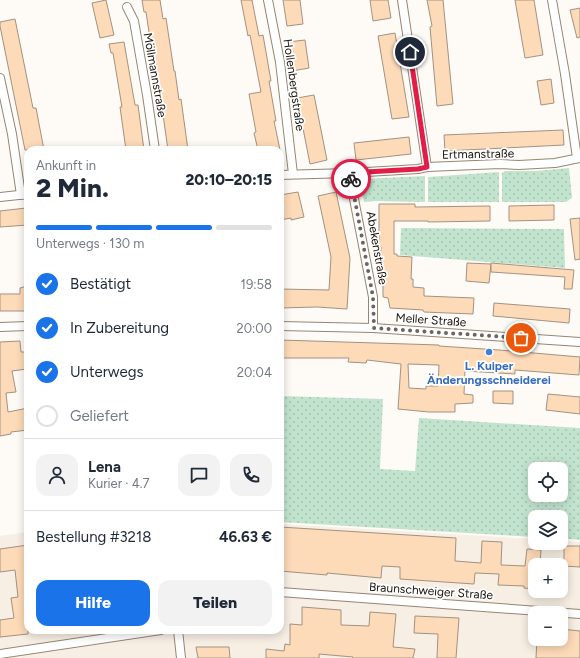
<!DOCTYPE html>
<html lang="de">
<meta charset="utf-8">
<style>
:root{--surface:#fff;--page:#f2f2f3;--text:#1f2937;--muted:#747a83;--line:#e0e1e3;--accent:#1a73e8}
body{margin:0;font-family:Figtree,sans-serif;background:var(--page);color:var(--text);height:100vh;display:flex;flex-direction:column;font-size:15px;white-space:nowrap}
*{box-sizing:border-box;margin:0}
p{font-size:13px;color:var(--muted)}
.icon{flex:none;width:22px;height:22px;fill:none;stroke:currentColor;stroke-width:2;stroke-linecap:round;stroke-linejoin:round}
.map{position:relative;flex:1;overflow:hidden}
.panel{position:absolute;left:24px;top:146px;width:260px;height:488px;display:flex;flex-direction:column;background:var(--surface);border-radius:12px;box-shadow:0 2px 10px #0003}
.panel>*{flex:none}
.tools{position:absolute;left:528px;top:462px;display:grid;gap:8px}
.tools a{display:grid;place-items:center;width:40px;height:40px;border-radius:8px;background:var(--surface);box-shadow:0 2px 10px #0003;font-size:20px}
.pin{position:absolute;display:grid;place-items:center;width:34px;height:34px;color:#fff;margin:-17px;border:2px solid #fff;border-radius:50%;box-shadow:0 1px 4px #0007}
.courier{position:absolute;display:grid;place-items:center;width:40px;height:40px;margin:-20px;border:3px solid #e11d48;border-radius:50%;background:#fff;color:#222;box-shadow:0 1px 5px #0007}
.headline em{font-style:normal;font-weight:800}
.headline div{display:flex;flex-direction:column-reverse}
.headline{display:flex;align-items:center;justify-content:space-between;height:68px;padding:0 12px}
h1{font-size:26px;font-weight:800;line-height:30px}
.bar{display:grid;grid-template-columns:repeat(4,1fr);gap:6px 4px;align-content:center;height:48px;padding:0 12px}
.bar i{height:5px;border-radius:3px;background:var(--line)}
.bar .on{background:var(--accent)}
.bar p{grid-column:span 4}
.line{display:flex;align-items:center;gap:10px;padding:0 12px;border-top:1px solid var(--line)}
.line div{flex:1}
.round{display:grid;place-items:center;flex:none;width:42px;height:42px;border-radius:12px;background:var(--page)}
ol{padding:0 12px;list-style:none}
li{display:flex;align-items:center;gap:12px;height:44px}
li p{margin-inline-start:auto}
li .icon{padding:4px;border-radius:50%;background:var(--accent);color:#fff;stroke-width:4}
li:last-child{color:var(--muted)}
li i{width:22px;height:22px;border:2px solid var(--line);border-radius:50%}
.button{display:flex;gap:8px;margin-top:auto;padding:8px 12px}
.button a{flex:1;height:46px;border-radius:12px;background:var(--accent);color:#fff;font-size:16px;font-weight:800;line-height:46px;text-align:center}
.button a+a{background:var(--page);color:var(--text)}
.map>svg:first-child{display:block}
.built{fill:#f7eee4;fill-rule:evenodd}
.grass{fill:url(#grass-dots);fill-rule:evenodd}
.building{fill:#fddab8;stroke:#a39280;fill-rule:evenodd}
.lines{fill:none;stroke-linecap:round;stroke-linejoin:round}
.minor-casing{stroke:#958573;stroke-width:10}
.minor{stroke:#fff;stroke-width:8}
.done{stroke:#6a655f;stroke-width:4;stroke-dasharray:0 7.2}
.route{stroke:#e11d48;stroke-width:5}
.shop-dot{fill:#3f7fe0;stroke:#fff;stroke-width:1.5}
.labels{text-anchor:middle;stroke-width:3.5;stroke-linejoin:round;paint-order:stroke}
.street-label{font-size:12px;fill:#1a140d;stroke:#fff}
.shop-label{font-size:12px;font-weight:bold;fill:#366cbe;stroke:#fff}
</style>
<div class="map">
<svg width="580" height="658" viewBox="0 0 580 658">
<defs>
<pattern id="grass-dots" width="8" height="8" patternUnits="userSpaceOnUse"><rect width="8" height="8" fill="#c2e4cf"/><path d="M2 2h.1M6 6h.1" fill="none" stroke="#a6c3b1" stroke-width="1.8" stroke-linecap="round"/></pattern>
</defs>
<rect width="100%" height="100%" fill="#fefbf7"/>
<path class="built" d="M280,524L535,539V543H561V541L580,542V658H0V536L28,532V630H280ZM535,565H561V591H535ZM535,613H561V639H535Z"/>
<g class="grass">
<polygon points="569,168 572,198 566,202 502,202 502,173 505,171 536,171"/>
<polygon points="499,172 499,202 428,202 428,177"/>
<polygon points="425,176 425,202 376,201 364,202 360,184 363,179"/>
<polygon points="401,228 564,229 565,268 400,255"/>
<path d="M280,396L383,399L380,469L415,471L419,418L580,428V540L561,538V517H535V537L280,522ZM535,469H561V495H535Z"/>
</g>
<g class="building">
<polygon points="106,0 114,35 100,38 92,3"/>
<polygon points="142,0 160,0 163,19 166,18 174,71 175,71 179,100 181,99 188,150 168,150 156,65 150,39 146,12 144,12"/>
<polygon points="241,0 252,0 259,36 263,35 271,81 269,81 276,121 274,121 280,150 258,150 254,133 256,132 249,94 261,92 250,35 248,36"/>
<polygon points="283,0 300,0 303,24 287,26"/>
<polygon points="370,0 388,0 391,18 373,21"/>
<polygon points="427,0 443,0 453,104 437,106 430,27 432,26"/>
<polygon points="515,0 534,0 543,55 525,58"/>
<polygon points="580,8 580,37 577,38 570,10"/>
<polygon points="15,19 33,108 36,108 44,150 25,150 0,26 0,22"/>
<polygon points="395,33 409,117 392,119 378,36"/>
<polygon points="305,40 309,68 292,71 288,42"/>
<polygon points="124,42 135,105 138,105 144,150 126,150 120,107 122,107 113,53 111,53 109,44"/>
<polygon points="551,79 554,103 541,105 537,81"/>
<polygon points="314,95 327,160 310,164 297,98"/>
<polygon points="563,130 564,145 445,151 444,135"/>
<polygon points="409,137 411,154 356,160 354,143"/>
<polygon points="298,192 304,217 291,220 291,218 280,220 280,195"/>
<polygon points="336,192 350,258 347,309 317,307 280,308 280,289 329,290 331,257 318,196"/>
<polygon points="379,204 415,204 415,207 490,206 490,221 428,222 428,221 394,221 394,254 397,254 397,256 412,257 411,279 413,279 413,287 424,288 424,296 474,298 473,314 424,312 423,310 390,308 388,298 383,297 383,279 379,278 381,247 379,247"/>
<polygon points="554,205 554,220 509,221 509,206"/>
<polygon points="26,208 28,225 0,227 0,211"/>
<polygon points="580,218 580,259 575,260 570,219"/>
<polygon points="467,263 491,264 489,283 466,281"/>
<polygon points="491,263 574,270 572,289 564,289 565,277 491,272"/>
<polygon points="27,286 28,311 0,311 0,294 20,294 20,288"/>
<polygon points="494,303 570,309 569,323 493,316"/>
<path d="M280,340L439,345V346L499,350L580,357L579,375L515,370V374L465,371L464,394L473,395V403L455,404V412H429L398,409L401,364L367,360L366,363L348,362L349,358H280ZM408,364L439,365L438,386H426V389L409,388Z"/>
<polygon points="20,341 21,352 26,352 27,369 12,371 16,392 6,393 8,412 28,408 28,430 11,432 11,434 0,436 0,342"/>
<polygon points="493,391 513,391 513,404 493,403"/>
<polygon points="548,394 580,397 580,414 546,410"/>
<polygon points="280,527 456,538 455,561 481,563 482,541 502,542 501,565 525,566 527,549 541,550 540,565 535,565 535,589 524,588 524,586 498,585 499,574 475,573 474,584 400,579 400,567 382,566 381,578 327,573 327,575 280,571"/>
<polygon points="28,545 28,555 26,556 28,573 28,634 0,637 0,620 14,618 11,598 18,597 15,570 0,572 0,549"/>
<polygon points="564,546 580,546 580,567 564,566"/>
<polygon points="302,607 341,610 341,625 369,626 370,612 396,614 393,647 415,649 413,658 352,658 353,657 319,654 319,658 266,658 266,649 284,651 285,644 290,645 290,624 302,625"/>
<polygon points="415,616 459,618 456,658 437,658 438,634 414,633"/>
<polygon points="561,629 580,631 580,658 536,658 537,639 561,639"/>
<polygon points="196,647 229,647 230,658 198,658"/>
</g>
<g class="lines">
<defs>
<g id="minor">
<polyline points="268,0 280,62 293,174"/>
<polyline points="402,0 427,167"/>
<polyline points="552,0 565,74 577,158"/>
<polyline points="127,7 134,21 147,95 155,150"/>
<polyline points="0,78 12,134 21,195"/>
<polyline points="349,173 373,297 373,328"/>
<polyline points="280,175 349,173 418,169 427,167 500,164 519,165 555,163 580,158"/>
<polyline points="0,197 28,194"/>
<polyline points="280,326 373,328 580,342"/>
<polyline points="0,327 28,326"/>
<polyline points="280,592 580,614"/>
<polyline points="178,630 181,658"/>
<polyline points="0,654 161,630"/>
</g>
</defs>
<use href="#minor" class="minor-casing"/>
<use href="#minor" class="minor"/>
</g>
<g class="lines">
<polyline class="done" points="351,179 373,297 374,328 521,338"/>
<polyline class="route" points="351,179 349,173 418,169 427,167 410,52"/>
</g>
<circle class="shop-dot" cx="489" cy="352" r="4"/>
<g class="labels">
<g class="street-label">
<text transform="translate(155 75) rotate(80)" y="4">Möllmannstraße</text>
<text transform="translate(294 85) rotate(82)" y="4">Hollenbergstraße</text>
<text transform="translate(478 154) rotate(-1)" y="4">Ertmanstraße</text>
<text transform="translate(377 248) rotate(80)" y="4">Abekenstraße</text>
<text transform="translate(431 320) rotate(4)" y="4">Meller Straße</text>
<text transform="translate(431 591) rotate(4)" y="4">Braunschweiger Straße</text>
</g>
<g class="shop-label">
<text x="489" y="370">L. Kuiper<tspan x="489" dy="14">Änderungsschneiderei</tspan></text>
</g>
</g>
</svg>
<div class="tools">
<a><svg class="icon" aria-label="locate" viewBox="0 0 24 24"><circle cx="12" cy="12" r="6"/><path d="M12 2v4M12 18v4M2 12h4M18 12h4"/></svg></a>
<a><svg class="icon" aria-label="layers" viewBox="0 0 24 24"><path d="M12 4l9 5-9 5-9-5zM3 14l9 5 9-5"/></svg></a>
<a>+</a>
<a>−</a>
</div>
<div class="pin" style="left:521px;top:338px;background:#ea580c"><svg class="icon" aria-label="bag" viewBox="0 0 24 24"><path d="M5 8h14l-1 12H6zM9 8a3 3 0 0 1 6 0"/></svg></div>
<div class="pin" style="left:410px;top:52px;background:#1f2937"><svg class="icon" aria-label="home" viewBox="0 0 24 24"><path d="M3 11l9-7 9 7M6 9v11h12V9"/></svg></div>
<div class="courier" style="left:351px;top:179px"><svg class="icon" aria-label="bike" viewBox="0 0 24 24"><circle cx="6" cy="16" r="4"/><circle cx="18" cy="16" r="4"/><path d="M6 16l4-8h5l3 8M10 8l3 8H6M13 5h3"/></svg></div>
<section class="panel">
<div class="headline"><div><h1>2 Min.</h1><p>Ankunft in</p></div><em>20:10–20:15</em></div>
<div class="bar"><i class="on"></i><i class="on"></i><i class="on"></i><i></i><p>Unterwegs · 130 m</p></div>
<ol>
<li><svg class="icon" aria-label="check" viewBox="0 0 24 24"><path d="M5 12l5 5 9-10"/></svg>Bestätigt<p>19:58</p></li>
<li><svg class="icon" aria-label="check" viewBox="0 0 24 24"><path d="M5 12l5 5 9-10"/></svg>In Zubereitung<p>20:00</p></li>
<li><svg class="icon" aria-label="check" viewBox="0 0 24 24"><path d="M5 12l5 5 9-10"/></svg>Unterwegs<p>20:04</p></li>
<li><i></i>Geliefert</li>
</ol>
<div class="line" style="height:72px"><a class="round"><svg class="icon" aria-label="person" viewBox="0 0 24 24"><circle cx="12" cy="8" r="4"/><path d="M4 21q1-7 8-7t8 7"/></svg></a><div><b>Lena</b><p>Kurier · 4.7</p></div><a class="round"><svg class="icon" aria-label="chat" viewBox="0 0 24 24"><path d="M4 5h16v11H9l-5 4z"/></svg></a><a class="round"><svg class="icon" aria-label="phone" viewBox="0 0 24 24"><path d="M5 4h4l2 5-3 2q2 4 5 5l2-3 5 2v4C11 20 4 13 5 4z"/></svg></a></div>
<div class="line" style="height:52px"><div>Bestellung #3218</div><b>46.63 €</b></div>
<div class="button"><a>Hilfe</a><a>Teilen</a></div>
</section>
</div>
